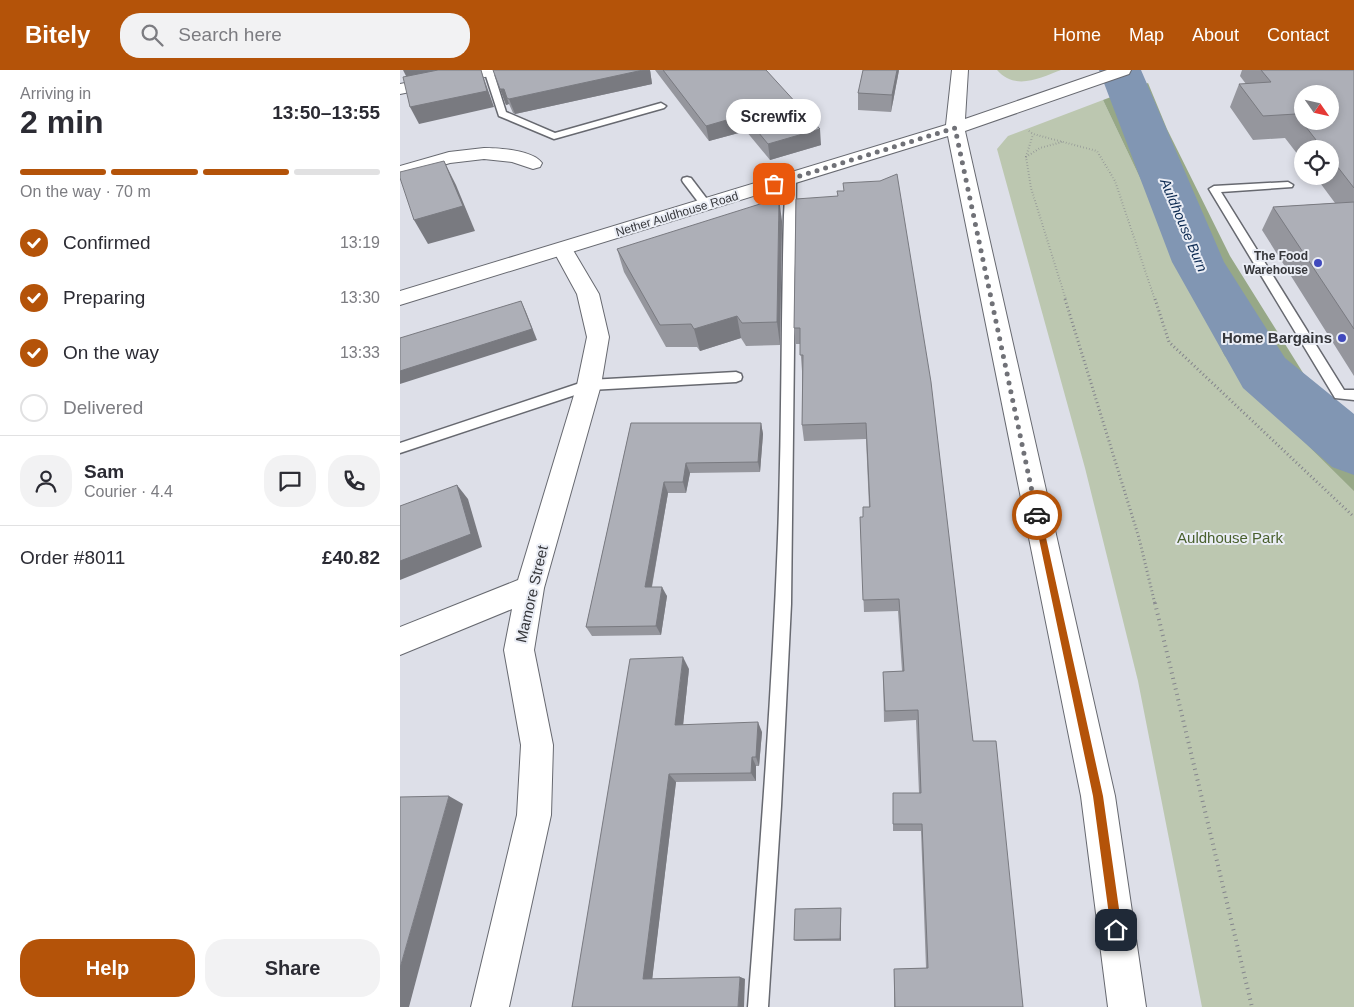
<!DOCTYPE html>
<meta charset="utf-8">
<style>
:root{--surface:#fff;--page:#f2f2f3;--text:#2b2b33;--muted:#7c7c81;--line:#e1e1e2;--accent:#b45309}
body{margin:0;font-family:Helvetica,sans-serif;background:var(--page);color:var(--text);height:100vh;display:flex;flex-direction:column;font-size:19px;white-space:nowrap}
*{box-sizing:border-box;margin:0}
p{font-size:16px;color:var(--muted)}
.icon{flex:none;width:28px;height:28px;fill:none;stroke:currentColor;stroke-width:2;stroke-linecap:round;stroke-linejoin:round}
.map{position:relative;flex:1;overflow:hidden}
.panel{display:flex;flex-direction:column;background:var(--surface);width:400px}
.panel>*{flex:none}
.needle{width:32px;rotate:124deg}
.buttons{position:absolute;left:894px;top:15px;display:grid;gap:10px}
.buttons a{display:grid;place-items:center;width:45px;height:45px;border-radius:50%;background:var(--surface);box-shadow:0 2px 8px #0003;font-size:25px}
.pin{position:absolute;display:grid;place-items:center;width:42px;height:42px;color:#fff;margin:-21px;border-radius:10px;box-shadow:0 2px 8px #0006}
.courier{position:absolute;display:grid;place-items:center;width:50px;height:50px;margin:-25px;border:4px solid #b45309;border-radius:50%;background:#fff;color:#222;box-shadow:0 1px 6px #0007}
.bubble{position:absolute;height:35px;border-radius:18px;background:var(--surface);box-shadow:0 2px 8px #0003;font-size:16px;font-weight:700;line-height:35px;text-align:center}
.overview em{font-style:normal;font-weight:700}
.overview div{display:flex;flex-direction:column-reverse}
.overview{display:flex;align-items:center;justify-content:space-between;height:85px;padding:0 20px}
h1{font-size:32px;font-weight:700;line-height:38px}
.bar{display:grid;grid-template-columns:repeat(4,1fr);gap:8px 5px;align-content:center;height:60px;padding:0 20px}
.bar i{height:6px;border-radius:4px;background:var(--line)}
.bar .selected{background:var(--accent)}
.bar p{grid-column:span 4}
.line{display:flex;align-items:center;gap:12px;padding:0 20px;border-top:1px solid var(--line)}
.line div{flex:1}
.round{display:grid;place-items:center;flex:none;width:52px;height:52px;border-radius:20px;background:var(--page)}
ol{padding:0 20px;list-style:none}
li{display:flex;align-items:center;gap:15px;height:55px}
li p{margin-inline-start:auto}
li .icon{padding:5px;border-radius:50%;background:var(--accent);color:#fff;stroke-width:4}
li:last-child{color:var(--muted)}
li i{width:28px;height:28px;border:2px solid var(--line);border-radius:50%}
.button{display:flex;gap:10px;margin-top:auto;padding:10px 20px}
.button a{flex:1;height:58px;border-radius:20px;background:var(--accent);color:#fff;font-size:20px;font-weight:700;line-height:58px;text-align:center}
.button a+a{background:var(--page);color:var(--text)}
header{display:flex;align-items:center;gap:30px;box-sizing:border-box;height:70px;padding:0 25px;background:var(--accent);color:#fff}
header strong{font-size:24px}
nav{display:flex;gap:28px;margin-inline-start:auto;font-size:18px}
.search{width:350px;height:45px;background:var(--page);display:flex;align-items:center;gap:12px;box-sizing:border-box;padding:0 18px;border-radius:20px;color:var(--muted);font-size:19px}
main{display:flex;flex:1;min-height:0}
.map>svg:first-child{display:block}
.green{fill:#bcc7b0}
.forest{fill:#97a887}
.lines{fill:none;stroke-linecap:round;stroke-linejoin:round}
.river{fill:#8196b3;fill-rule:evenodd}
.lane-casing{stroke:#676970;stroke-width:3}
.street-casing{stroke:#676970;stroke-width:2}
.secondary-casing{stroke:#676970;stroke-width:2}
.path-far2{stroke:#84858c;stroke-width:2;stroke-dasharray:0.5 2.5;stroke-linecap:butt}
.path-far1{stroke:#84858c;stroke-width:3;stroke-dasharray:1 3;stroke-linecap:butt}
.path{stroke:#84858c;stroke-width:4;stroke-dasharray:1 4.5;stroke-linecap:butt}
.lane{fill:#fff;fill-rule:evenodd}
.street{fill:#fff;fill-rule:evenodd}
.secondary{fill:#fff;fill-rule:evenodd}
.wall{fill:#95969d}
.shaded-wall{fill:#797a80}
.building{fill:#adafb7;stroke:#797a80;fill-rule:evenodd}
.route{fill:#b45309}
.done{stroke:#707177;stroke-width:5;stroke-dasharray:0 9}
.poi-dot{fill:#4049bd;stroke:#eaedf5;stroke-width:2}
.labels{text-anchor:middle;stroke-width:4;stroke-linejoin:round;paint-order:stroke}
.far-street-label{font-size:12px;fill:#35363a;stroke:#eaedf5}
.far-poi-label{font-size:12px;font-weight:bold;fill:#35363a;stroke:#eaedf5;text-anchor:end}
.far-water-label{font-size:14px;font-style:italic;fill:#0b2951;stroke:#eaedf5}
.poi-label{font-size:15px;font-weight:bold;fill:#35363a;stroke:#eaedf5;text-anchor:end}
.park-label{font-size:15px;fill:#49602d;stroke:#eaedf5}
.street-label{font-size:15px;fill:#35363a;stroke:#eaedf5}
</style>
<header>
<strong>Bitely</strong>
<div class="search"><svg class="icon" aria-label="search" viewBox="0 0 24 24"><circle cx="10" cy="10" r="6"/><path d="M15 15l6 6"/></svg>Search here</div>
<nav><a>Home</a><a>Map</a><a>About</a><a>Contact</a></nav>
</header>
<main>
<section class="panel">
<div class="overview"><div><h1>2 min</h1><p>Arriving in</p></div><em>13:50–13:55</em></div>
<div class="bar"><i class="selected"></i><i class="selected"></i><i class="selected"></i><i></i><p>On the way · 70 m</p></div>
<ol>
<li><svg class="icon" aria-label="check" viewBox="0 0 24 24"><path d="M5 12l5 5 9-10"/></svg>Confirmed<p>13:19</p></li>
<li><svg class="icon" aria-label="check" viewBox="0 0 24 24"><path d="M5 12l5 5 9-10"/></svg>Preparing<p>13:30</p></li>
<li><svg class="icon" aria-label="check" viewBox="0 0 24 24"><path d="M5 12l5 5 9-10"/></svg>On the way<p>13:33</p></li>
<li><i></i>Delivered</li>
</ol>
<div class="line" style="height:90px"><a class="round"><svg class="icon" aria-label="person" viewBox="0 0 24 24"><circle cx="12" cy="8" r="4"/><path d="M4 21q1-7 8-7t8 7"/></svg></a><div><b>Sam</b><p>Courier · 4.4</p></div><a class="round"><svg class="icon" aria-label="chat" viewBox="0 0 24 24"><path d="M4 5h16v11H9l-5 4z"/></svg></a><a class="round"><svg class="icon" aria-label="phone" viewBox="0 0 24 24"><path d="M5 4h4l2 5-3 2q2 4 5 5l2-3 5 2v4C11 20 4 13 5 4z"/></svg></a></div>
<div class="line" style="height:65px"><div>Order #8011</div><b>£40.82</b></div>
<div class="button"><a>Help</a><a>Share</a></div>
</section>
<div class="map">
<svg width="954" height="937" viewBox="0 0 954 937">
<rect width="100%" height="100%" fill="#dddfe8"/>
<g class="green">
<path d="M597,0H661C640,8 615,21 597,0Z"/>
<polygon points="703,30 824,285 954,411 954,937 802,937 738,611 685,398 597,79 608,66"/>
</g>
<polygon class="forest" points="748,13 767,59 830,186 910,314 954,360 954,421 872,340 824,285 703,30"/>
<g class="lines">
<polygon class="river" points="699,0 741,0 824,192 885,288 954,344 954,405 932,397 843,318 772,192"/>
<defs>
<g id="lane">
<polygon points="84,0 93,1 106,42 155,63 261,33 266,36 264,38 154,69 99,46"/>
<path d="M391,106L396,109L391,534L381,736L368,937H348C360,781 372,625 378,468C382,360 381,253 384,145L386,109Z"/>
<polygon points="287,107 291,108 310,133 311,135 310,137 302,137 283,112 282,110 283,108"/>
<polygon points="888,112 893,115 892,117 821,122 944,320 954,320 954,330 935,328 809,119 814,116"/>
<polygon points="336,302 341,304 342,307 341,310 336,312 190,320 0,383 0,373 189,310"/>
</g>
<g id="street">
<polygon points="70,0 103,0 101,4 95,5 0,24 0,14"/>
<path d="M84,78C99,78 133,80 142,93L140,97L133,99L112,92L84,89L50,93L0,108V96L49,82Z"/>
<polygon points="163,173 170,175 199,224 209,267 201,315 144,518 134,580 153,675 151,745 109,937 71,937 117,745 121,675 104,580 112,539 0,585 0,557 118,510 177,315 187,267 177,224 153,180 156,175"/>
</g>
<polygon id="secondary" points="552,0 568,0 565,49 707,0 731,0 729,4 565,61 715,726 746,937 708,937 681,726 548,66 0,235 0,221 546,55"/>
</defs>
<use href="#lane" class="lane-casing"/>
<use href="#street" class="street-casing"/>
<use href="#secondary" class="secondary-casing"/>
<g class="path-far2">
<polyline points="629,61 633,64 697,81 715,111 755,230"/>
<polyline points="662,72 640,78 626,87 631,118 666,230"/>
<polyline points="626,87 633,64"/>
</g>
<g class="path-far1">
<polyline points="665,229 739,468 755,534"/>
<polyline points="755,229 769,272 954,447"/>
</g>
<polyline class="path" points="755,533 852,937"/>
<use href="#lane" class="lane"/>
<use href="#street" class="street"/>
<use href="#secondary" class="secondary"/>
</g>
<g class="wall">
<polygon points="93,0 250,0 252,14 115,44 113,43 109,34 106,35 100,19"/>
<polygon points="255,0 366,0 421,75 370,90 346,61 309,71"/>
<polygon points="499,0 491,42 458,40 458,23"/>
<polygon points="842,0 954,0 954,306 862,160 873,137 935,133 915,106 930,106 930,79 902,79 902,90 885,68 853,70 830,37 839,14 846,14 840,6"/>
<polygon points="396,129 573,671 623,937 494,937 494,899 526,898 521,761 493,761 493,723 519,723 516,650 484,652 483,602 502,601 498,541 464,542 460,447 463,447 469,437 466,369 404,371 402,355 402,301 400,274 396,274 394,258"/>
<polygon points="382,151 380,275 346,276 341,268 300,281 297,277 266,277 224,202 217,179"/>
<polygon points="231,353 361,353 363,364 360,402 290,403 286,423 268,423 252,517 267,526 261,565 192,566 186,557"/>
<polygon points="289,599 283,655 362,662 359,696 356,696 356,711 276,712 252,909 340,907 345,909 172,937"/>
<polygon points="441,838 441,871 396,871 394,870"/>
</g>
<g class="shaded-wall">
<polygon points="3,0 60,0 8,10"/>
<polygon points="81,0 94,37 19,54 10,37"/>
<polygon points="243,0 250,0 252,14 115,44 109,29"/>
<polygon points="497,0 499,0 491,42 492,25"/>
<polygon points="100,19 104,19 109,34 106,35"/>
<polygon points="344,45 346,61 309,71 306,56"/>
<polygon points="420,59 421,75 370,90 368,74"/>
<polygon points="44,91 56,115 75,161 28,174 14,150"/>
<polygon points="379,128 382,151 380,275 377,252"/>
<polygon points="121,231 126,242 137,270 0,314 0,301"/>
<polygon points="337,246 341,268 300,281 294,259"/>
<polygon points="361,353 363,364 360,402 358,392"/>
<polygon points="286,393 290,403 286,423 283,412"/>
<polygon points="264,412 268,423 250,526 245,517"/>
<polygon points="57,415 68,429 82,477 0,510 0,491"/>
<polygon points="262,517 267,526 261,565 256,556"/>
<polygon points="283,587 289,599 282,665 275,655"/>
<polygon points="358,652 362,662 359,696 356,687"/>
<polygon points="352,687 356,696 356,711 351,703"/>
<polygon points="269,704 276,712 252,911 243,909"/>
<polygon points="49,726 63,734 9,937 0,937 0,898"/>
<polygon points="441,838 441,871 440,869"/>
<polygon points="340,907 345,909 344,937 338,937"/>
</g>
<g class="building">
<polygon points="38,0 81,0 87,21 10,37 3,7"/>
<polygon points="93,0 243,0 109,29 107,28 104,19 100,19"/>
<polygon points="263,0 366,0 420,59 368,74 344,45 306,56"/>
<polygon points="463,0 497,0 492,25 458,23"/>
<path d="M861,0H954V118L930,87V79H923L896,44L863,46L839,14L871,12ZM902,24H930V51H902Z"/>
<polygon points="44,91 63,136 14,150 0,108 0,102"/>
<polygon points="497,104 531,312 573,671 596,671 623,937 495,937 494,899 528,898 522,754 493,754 493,723 521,723 518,640 485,641 483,602 504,601 499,529 463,530 460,447 463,447 463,437 470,437 466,353 402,355 403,285 400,285 400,258 394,258 396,129 438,126 437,121 444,121 443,113 480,111"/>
<polygon points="379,128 377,252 342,253 337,246 294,259 291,254 260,255 217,179"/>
<polygon points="954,132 954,259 873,137"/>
<polygon points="121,231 132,259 0,301 0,268"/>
<polygon points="231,353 361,353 358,392 286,393 283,412 264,412 245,517 262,517 256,556 186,557"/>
<polygon points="57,415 71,464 0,491 0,436"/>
<polygon points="283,587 275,655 358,652 356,687 352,687 351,703 269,704 243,909 340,907 338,937 172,937 230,589"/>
<polygon points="49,726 0,898 0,727"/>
<polygon points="441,838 440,869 394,870 395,839"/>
</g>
<polygon class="route" points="637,442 641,445 703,726 722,860 720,864 716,866 713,864 711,860 693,726 634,445"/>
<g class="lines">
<polyline class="done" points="374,114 555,58 637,445"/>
</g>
<g class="poi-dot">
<circle cx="918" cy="193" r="5"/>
<circle cx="942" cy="268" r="5"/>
</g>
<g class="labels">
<g class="far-street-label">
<text transform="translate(277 144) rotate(-17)" y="4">Nether Auldhouse Road</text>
</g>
<g class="far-poi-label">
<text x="908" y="190">The Food<tspan x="908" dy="14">Warehouse</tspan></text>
</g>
<g class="far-water-label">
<text transform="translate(784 155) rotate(67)" y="5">Auldhouse Burn</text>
</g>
<g class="poi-label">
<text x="932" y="273">Home Bargains</text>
</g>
<g class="park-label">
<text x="830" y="473">Auldhouse Park</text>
</g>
<g class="street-label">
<text transform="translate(132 524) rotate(-77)" y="5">Mamore Street</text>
</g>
</g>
</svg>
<div class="buttons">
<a><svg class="needle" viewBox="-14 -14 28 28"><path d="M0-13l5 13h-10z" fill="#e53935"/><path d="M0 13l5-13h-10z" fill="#7c7c81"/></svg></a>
<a><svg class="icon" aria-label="locate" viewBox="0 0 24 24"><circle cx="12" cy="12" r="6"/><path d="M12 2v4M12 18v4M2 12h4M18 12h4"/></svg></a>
</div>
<div class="pin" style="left:374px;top:114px;background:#ea580c"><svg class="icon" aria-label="bag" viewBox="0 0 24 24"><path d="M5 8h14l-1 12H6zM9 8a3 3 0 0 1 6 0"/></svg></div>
<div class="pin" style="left:716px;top:860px;background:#1f2937"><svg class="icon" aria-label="home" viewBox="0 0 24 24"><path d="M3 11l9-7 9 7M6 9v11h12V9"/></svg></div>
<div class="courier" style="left:637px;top:445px"><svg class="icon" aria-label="car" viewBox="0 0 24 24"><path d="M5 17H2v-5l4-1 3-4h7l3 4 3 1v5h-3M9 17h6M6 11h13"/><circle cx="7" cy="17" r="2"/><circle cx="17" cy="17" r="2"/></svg></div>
<div class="bubble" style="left:326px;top:29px;width:95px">Screwfix</div>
</div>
</main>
